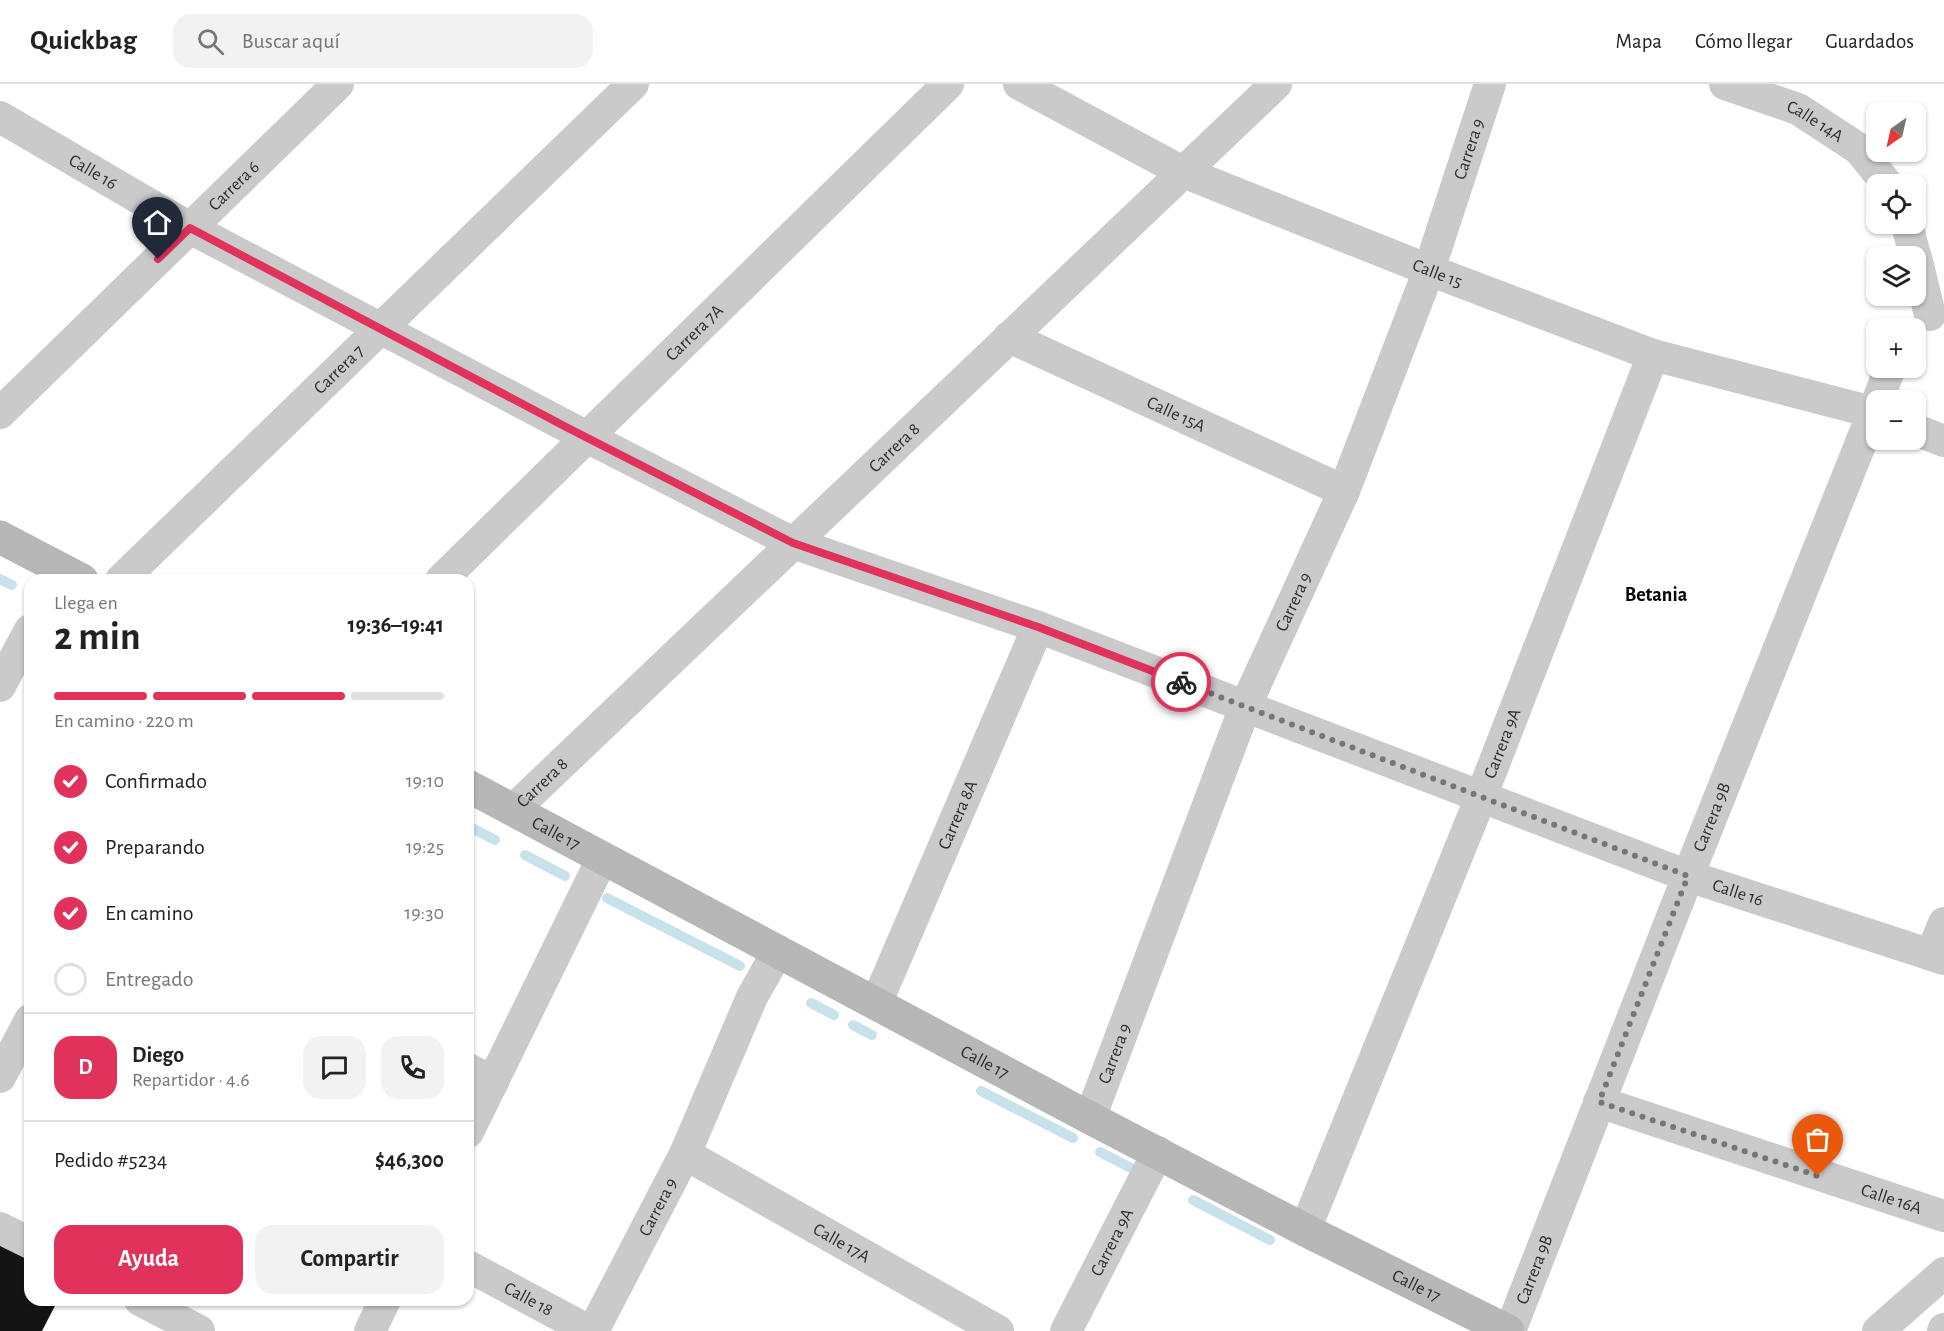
<!DOCTYPE html>
<html lang="es">
<meta charset="utf-8">
<style>
:root{--surface:#fff;--page:#f2f2f2;--text:#222;--muted:#767676;--line:#e0e0e0;--accent:#e1325c}
body{margin:0;font-family:"Alegreya Sans",sans-serif;background:var(--page);color:var(--text);height:100vh;display:flex;flex-direction:column;font-size:22px;white-space:nowrap}
*{box-sizing:border-box;margin:0}
p{font-size:20px;color:var(--muted)}
.icon{flex:none;width:33px;height:33px;fill:none;stroke:currentColor;stroke-width:2;stroke-linecap:round;stroke-linejoin:round}
.map{position:relative;flex:1;overflow:hidden}
.side{position:absolute;left:24px;top:490px;width:450px;height:732px;display:flex;flex-direction:column;background:var(--surface);border-radius:18px;box-shadow:0 2px 4px #0004}
.side>*{flex:none}
.needle{width:39px;rotate:214deg}
.buttons{position:absolute;left:1866px;top:18px;display:grid;gap:12px}
.buttons a{display:grid;place-items:center;width:60px;height:60px;border-radius:12px;background:var(--surface);box-shadow:0 2px 4px #0004;font-size:30px}
.pin{position:absolute;display:grid;place-items:center;width:51px;height:51px;color:#fff;margin:-62px -26px;border-radius:50% 50% 50% 0;rotate:-45deg;box-shadow:0 0 6px #0007}
.pin .icon{rotate:45deg}
.courier{position:absolute;display:grid;place-items:center;width:60px;height:60px;margin:-30px;border:4px solid #e1325c;border-radius:50%;background:#fff;color:#222;box-shadow:0 2px 8px #0007}
.overview em{font-style:normal;font-weight:600}
.overview div{display:flex;flex-direction:column-reverse}
.overview{display:flex;align-items:center;justify-content:space-between;height:102px;padding:0 30px}
h1{font-size:39px;font-weight:600;line-height:45px}
.bar{display:grid;grid-template-columns:repeat(4,1fr);gap:9px 6px;align-content:center;height:72px;padding:0 30px}
.bar i{height:8px;border-radius:4px;background:var(--line)}
.bar .selected{background:var(--accent)}
.bar p{grid-column:span 4}
.line{display:flex;align-items:center;gap:15px;padding:0 30px;border-top:2px solid var(--line)}
.line div{flex:1}
.round{display:grid;place-items:center;flex:none;width:63px;height:63px;border-radius:18px;background:var(--page)}
ol{padding:0 30px;list-style:none}
li{display:flex;align-items:center;gap:18px;height:66px}
li p{margin-inline-start:auto}
li .icon{padding:6px;border-radius:50%;background:var(--accent);color:#fff;stroke-width:4}
li:last-child{color:var(--muted)}
li i{width:33px;height:33px;border:3px solid var(--line);border-radius:50%}
.button{display:flex;gap:12px;margin-top:auto;padding:12px 30px}
.button a{flex:1;height:69px;border-radius:18px;background:var(--accent);color:#fff;font-size:24px;font-weight:600;line-height:69px;text-align:center}
.button a+a{background:var(--page);color:var(--text)}
header{display:flex;align-items:center;gap:36px;box-sizing:border-box;height:84px;padding:0 30px;background:var(--surface);border-bottom:2px solid var(--line)}
header strong{font-size:28px}
nav{display:flex;gap:33px;margin-inline-start:auto;font-size:21px}
.search{width:420px;height:54px;background:var(--page);display:flex;align-items:center;gap:15px;box-sizing:border-box;padding:0 21px;border-radius:18px;color:var(--muted);font-size:22px}
.map>svg:first-child{display:block}
.lines{fill:none;stroke-linecap:round;stroke-linejoin:round}
.stream{stroke:#c7e2ea;stroke-width:10}
.building{fill:#141414}
.minor{stroke:#cacaca;stroke-width:32}
.secondary{stroke:#b7b7b7;stroke-width:33}
.done{stroke:#767676;stroke-width:6;stroke-dasharray:0 10.8}
.route{stroke:#e1325c;stroke-width:8}
.labels{text-anchor:middle;stroke-width:6;stroke-linejoin:round;paint-order:stroke}
.street-label{font-size:18px;fill:#2d2d2d;stroke:#fff}
.neighbourhood-label{font-size:20px;font-weight:bold;fill:#000;stroke:#fff}
</style>
<header>
<strong>Quickbag</strong>
<div class="search"><svg class="icon" aria-label="search" viewBox="0 0 24 24"><circle cx="10" cy="10" r="6"/><path d="M15 15l6 6"/></svg>Buscar aquí</div>
<nav><a>Mapa</a><a>Cómo llegar</a><a>Guardados</a></nav>
</header>
<div class="map">
<svg width="1944" height="1247" viewBox="0 0 1944 1247">
<rect width="100%" height="100%" fill="#fff"/>
<g class="lines">
<g class="stream">
<polyline points="0,495 12,501"/>
<polyline points="468,742 495,756"/>
<polyline points="525,771 565,792"/>
<polyline points="607,814 740,882"/>
<polyline points="811,919 834,931"/>
<polyline points="853,941 872,951"/>
<polyline points="981,1007 1073,1054"/>
<polyline points="1100,1068 1135,1086"/>
<polyline points="1193,1116 1270,1156"/>
</g>
</g>
<polygon class="building" points="0,1159 30,1175 30,1216 58,1216 42,1247 0,1247"/>
<g class="lines">
<g class="minor">
<path id="s1" d="M1019,0L1183,88L1429,186L1653,271L1876,329"/>
<path id="s2" d="M1725,0L1798,25L1859,65L1887,100"/>
<path id="s3" d="M0,33L190,144L587,353L793,459L1038,543L1688,792L1944,875"/>
<polyline points="1907,140 1915,172"/>
<polyline points="1916,173 1930,231"/>
<path id="s4" d="M1009,253L1344,407"/>
<polyline points="1878,316 1890,284"/>
<path id="s5" d="M0,329L338,0"/>
<polyline points="1916,346 1944,357"/>
<path id="s6" d="M121,496L633,0"/>
<path id="s7" d="M441,496L948,0"/>
<polyline points="0,602 30,546"/>
<path id="s8" d="M513,726L1276,0"/>
<polyline points="1931,871 1944,839"/>
<path id="s9" d="M876,920L1038,543"/>
<polyline points="468,985 493,998"/>
<polyline points="0,993 30,936"/>
<path id="s10" d="M1599,1018L1944,1132"/>
<path id="s11" d="M1090,1034L1245,623L1344,407L1429,186L1490,0"/>
<polyline points="468,1048 602,775"/>
<path id="s12" d="M685,1070L998,1247"/>
<polyline points="0,1144 30,1159"/>
<path id="s13" d="M1305,1146L1481,713L1653,271"/>
<path id="s14" d="M468,1182L589,1247"/>
<polyline points="140,1216 199,1247"/>
<polyline points="370,1247 385,1216"/>
<path id="s15" d="M593,1247L685,1070L752,913L778,867"/>
<path id="s16" d="M1066,1247L1158,1068"/>
<path id="s17" d="M1510,1247L1688,792L1876,321"/>
<polyline points="1878,1247 1944,1189"/>
<polyline points="1943,1247 1944,1245"/>
</g>
<g class="secondary">
<polyline points="0,453 82,496"/>
<path id="s18" d="M468,702L1090,1034L1305,1146L1508,1247"/>
</g>
</g>
<g class="lines">
<polyline class="done" points="1181,598 1688,792 1599,1018 1818,1092"/>
<polyline class="route" points="158,175 190,144 566,343 793,459 1038,543 1181,598"/>
</g>
<g class="labels">
<g class="street-label">
<text dy="6" stroke="none"><textPath href="#s2" startOffset="98">Calle 14A</textPath></text>
<text dy="6" stroke="none"><textPath href="#s11" startOffset="1041">Carrera 9</textPath></text>
<text dy="6" stroke="none"><textPath href="#s3" startOffset="108">Calle 16</textPath></text>
<text dy="6" stroke="none"><textPath href="#s5" startOffset="326">Carrera 6</textPath></text>
<text dy="6" stroke="none"><textPath href="#s1" startOffset="460">Calle 15</textPath></text>
<text dy="6" stroke="none"><textPath href="#s7" startOffset="354">Carrera 7A</textPath></text>
<text dy="6" stroke="none"><textPath href="#s6" startOffset="303">Carrera 7</textPath></text>
<text dy="6" stroke="none"><textPath href="#s4" startOffset="184">Calle 15A</textPath></text>
<text dy="6" stroke="none"><textPath href="#s8" startOffset="526">Carrera 8</textPath></text>
<text dy="6" stroke="none"><textPath href="#s11" startOffset="555">Carrera 9</textPath></text>
<text dy="6" stroke="none"><textPath href="#s13" startOffset="525">Carrera 9A</textPath></text>
<text dy="6" stroke="none"><textPath href="#s8" startOffset="40">Carrera 8</textPath></text>
<text dy="6" stroke="none"><textPath href="#s9" startOffset="206">Carrera 8A</textPath></text>
<text dy="6" stroke="none"><textPath href="#s17" startOffset="552">Carrera 9B</textPath></text>
<text dy="6" stroke="none"><textPath href="#s18" startOffset="100">Calle 17</textPath></text>
<text dy="6" stroke="none"><textPath href="#s3" startOffset="1908">Calle 16</textPath></text>
<text dy="6" stroke="none"><textPath href="#s11" startOffset="69">Carrera 9</textPath></text>
<text dy="6" stroke="none"><textPath href="#s18" startOffset="586">Calle 17</textPath></text>
<text dy="6" stroke="none"><textPath href="#s10" startOffset="308">Calle 16A</textPath></text>
<text dy="6" stroke="none"><textPath href="#s15" startOffset="140">Carrera 9</textPath></text>
<text dy="6" stroke="none"><textPath href="#s16" startOffset="100">Carrera 9A</textPath></text>
<text dy="6" stroke="none"><textPath href="#s12" startOffset="180">Calle 17A</textPath></text>
<text dy="6" stroke="none"><textPath href="#s17" startOffset="66">Carrera 9B</textPath></text>
<text dy="6" stroke="none"><textPath href="#s18" startOffset="1072">Calle 17</textPath></text>
<text dy="6" stroke="none"><textPath href="#s14" startOffset="69">Calle 18</textPath></text>
</g>
<g class="neighbourhood-label">
<text x="1656" y="517">Betania</text>
</g>
</g>
</svg>
<div class="buttons">
<a><svg class="needle" viewBox="-14 -14 28 28"><path d="M0-13l5 13h-10z" fill="#e53935"/><path d="M0 13l5-13h-10z" fill="#767676"/></svg></a>
<a><svg class="icon" aria-label="locate" viewBox="0 0 24 24"><circle cx="12" cy="12" r="6"/><path d="M12 2v4M12 18v4M2 12h4M18 12h4"/></svg></a>
<a><svg class="icon" aria-label="layers" viewBox="0 0 24 24"><path d="M12 4l9 5-9 5-9-5zM3 14l9 5 9-5"/></svg></a>
<a>+</a>
<a>−</a>
</div>
<div class="pin" style="left:1818px;top:1092px;background:#ea580c"><svg class="icon" aria-label="bag" viewBox="0 0 24 24"><path d="M5 8h14l-1 12H6zM9 8a3 3 0 0 1 6 0"/></svg></div>
<div class="pin" style="left:158px;top:175px;background:#1f2937"><svg class="icon" aria-label="home" viewBox="0 0 24 24"><path d="M3 11l9-7 9 7M6 9v11h12V9"/></svg></div>
<div class="courier" style="left:1181px;top:598px"><svg class="icon" aria-label="bike" viewBox="0 0 24 24"><circle cx="6" cy="16" r="4"/><circle cx="18" cy="16" r="4"/><path d="M6 16l4-8h5l3 8M10 8l3 8H6M13 5h3"/></svg></div>
<section class="side">
<div class="overview"><div><h1>2 min</h1><p>Llega en</p></div><em>19:36–19:41</em></div>
<div class="bar"><i class="selected"></i><i class="selected"></i><i class="selected"></i><i></i><p>En camino · 220 m</p></div>
<ol>
<li><svg class="icon" aria-label="check" viewBox="0 0 24 24"><path d="M5 12l5 5 9-10"/></svg>Confirmado<p>19:10</p></li>
<li><svg class="icon" aria-label="check" viewBox="0 0 24 24"><path d="M5 12l5 5 9-10"/></svg>Preparando<p>19:25</p></li>
<li><svg class="icon" aria-label="check" viewBox="0 0 24 24"><path d="M5 12l5 5 9-10"/></svg>En camino<p>19:30</p></li>
<li><i></i>Entregado</li>
</ol>
<div class="line" style="height:108px"><b class="round" style="background:var(--accent);color:#fff">D</b><div><b>Diego</b><p>Repartidor · 4.6</p></div><a class="round"><svg class="icon" aria-label="chat" viewBox="0 0 24 24"><path d="M4 5h16v11H9l-5 4z"/></svg></a><a class="round"><svg class="icon" aria-label="phone" viewBox="0 0 24 24"><path d="M5 4h4l2 5-3 2q2 4 5 5l2-3 5 2v4C11 20 4 13 5 4z"/></svg></a></div>
<div class="line" style="height:78px"><div>Pedido #5234</div><b>$46,300</b></div>
<div class="button"><a>Ayuda</a><a>Compartir</a></div>
</section>
</div>
